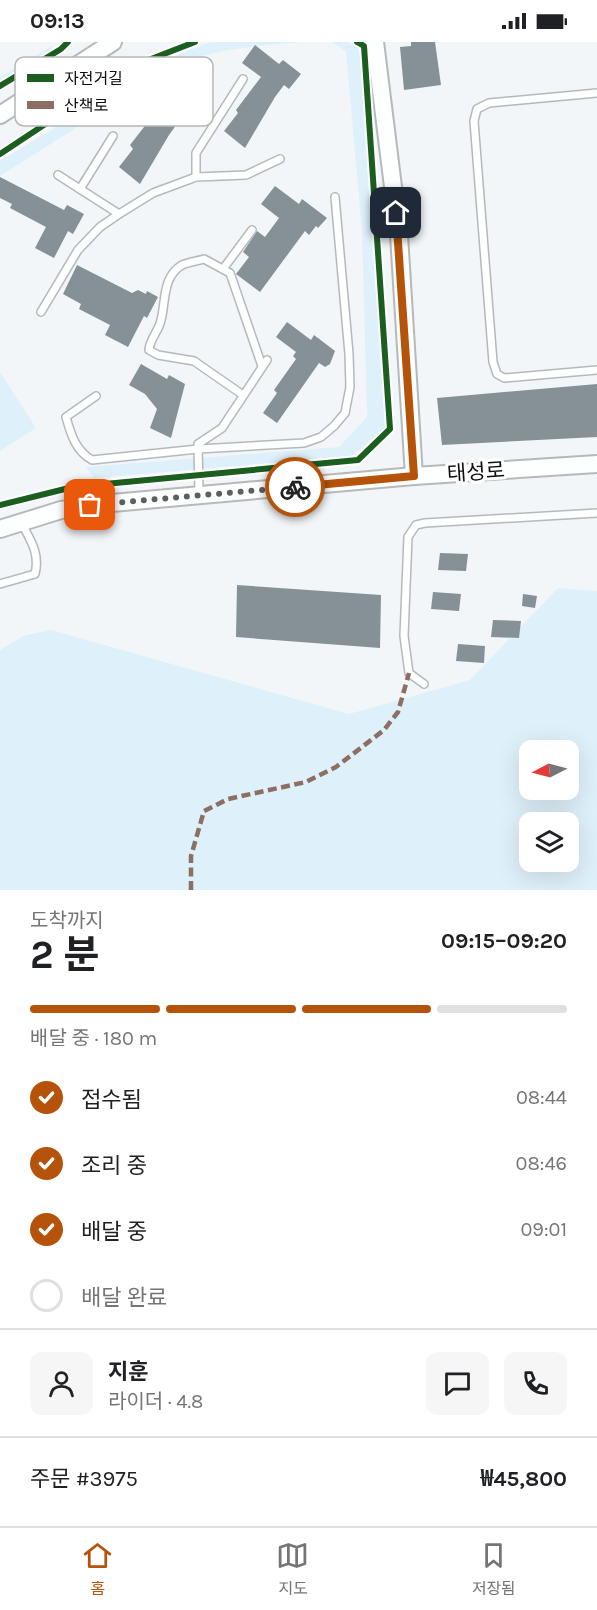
<!DOCTYPE html>
<html lang="ko">
<meta charset="utf-8">
<style>
:root{--surface:#fff;--page:#f6f6f6;--text:#202124;--muted:#757577;--line:#e0e0e0;--accent:#b45309}
body{margin:0;font-family:Karla,"Noto Sans KR",sans-serif;background:var(--page);color:var(--text);height:100vh;display:flex;flex-direction:column;font-size:22px;white-space:nowrap}
*{box-sizing:border-box;margin:0}
p{font-size:20px;color:var(--muted)}
.icon{flex:none;width:33px;height:33px;fill:none;stroke:currentColor;stroke-width:2;stroke-linecap:round;stroke-linejoin:round}
.map{position:relative;height:848px;overflow:hidden}
.details{display:flex;flex-direction:column;background:var(--surface);flex:1}
.details>*{flex:none}
.needle{width:39px;rotate:264deg}
.controls{position:absolute;left:519px;top:698px;display:grid;gap:12px}
.controls a{display:grid;place-items:center;width:60px;height:60px;border-radius:12px;background:var(--surface);box-shadow:0 6px 24px #0002;font-size:30px}
.pin{position:absolute;display:grid;place-items:center;width:51px;height:51px;color:#fff;margin:-26px;border-radius:12px;box-shadow:0 3px 9px #0006}
.courier{position:absolute;display:grid;place-items:center;width:60px;height:60px;margin:-30px;border:4px solid #b45309;border-radius:50%;background:#fff;color:#222;box-shadow:0 2px 8px #0007}
.headline em{font-style:normal;font-weight:700}
.headline div{display:flex;flex-direction:column-reverse}
.headline{display:flex;align-items:center;justify-content:space-between;height:102px;padding:0 30px}
h1{font-size:39px;font-weight:700;line-height:45px}
.bar{display:grid;grid-template-columns:repeat(4,1fr);gap:9px 6px;align-content:center;height:72px;padding:0 30px}
.bar i{height:8px;border-radius:4px;background:var(--line)}
.bar .selected{background:var(--accent)}
.bar p{grid-column:span 4}
.line{display:flex;align-items:center;gap:15px;padding:0 30px;border-top:2px solid var(--line)}
.line div{flex:1}
.round{display:grid;place-items:center;flex:none;width:63px;height:63px;border-radius:12px;background:var(--page)}
ol{padding:0 30px;list-style:none}
li{display:flex;align-items:center;gap:18px;height:66px}
li p{margin-inline-start:auto}
li .icon{padding:6px;border-radius:50%;background:var(--accent);color:#fff;stroke-width:4}
li:last-child{color:var(--muted)}
li i{width:33px;height:33px;border:3px solid var(--line);border-radius:50%}
.status{display:flex;justify-content:space-between;align-items:center;height:42px;padding:0 30px;background:var(--surface);direction:ltr}
.status svg{height:16px;fill:currentColor}
.dock{display:flex;justify-content:space-around;align-items:center;height:84px;border-top:2px solid var(--line);background:var(--surface);font-size:16px;color:var(--muted)}
.dock a{display:grid;justify-items:center;gap:3px}
.dock .selected{color:var(--accent)}
.map>svg:first-child{display:block}
.green{fill:#def0fa;fill-rule:evenodd}
.building{fill:#859196}
.lines{fill:none;stroke-linecap:round;stroke-linejoin:round}
.service-casing{stroke:#b6b9ba;stroke-width:10}
.tertiary-casing{stroke:#b6b9ba;stroke-width:20}
.service{stroke:#fdfefe;stroke-width:7}
.tertiary{stroke:#fdfefe;stroke-width:16}
.quiet{stroke:#8d6e63;stroke-width:4.5;stroke-dasharray:9 4.5;stroke-linecap:butt}
.cycleway-casing{stroke:#fff;stroke-width:10}
.cycleway{stroke:#1b5e20;stroke-width:6}
.done{stroke:#5d5f61;stroke-width:6;stroke-dasharray:0 10.8}
.route{stroke:#b45309;stroke-width:8}
.labels{text-anchor:middle;stroke-width:6;stroke-linejoin:round;paint-order:stroke}
.street-label{font-size:21px;fill:#0c0e0f;stroke:#fff}
.key{fill:#fff;stroke:#b6b7b7;stroke-width:1.5}
.key-label{font-size:16px;fill:#0c0e0f}
</style>
<div class="status"><b>09:13</b><svg viewBox="0 0 49 12"><path d="M0 12V9h3v3zM5 12V6h3v6zM10 12V3h3v9zM15 12V0h3v12zM26 1h20v11H26zM47 4h2v5h-2z"/></svg></div>
<div class="map">
<svg width="597" height="848" viewBox="0 0 597 848">
<rect width="100%" height="100%" fill="#f3f6f8"/>
<g class="green">
<path d="M211,0H299C257,5 211,6 172,25C164,29 157,35 149,40L144,32L181,11Z"/>
<polygon points="331,0 348,0 362,8 387,385 352,414 94,436 86,425 339,405 367,375 362,190 346,9"/>
<polygon points="52,4 50,18 0,47 0,35"/>
<polygon points="98,60 103,69 0,134 0,119"/>
<polygon points="0,330 36,386 0,409"/>
<path d="M558,546L597,549V848H0V608L23,594L51,588L349,672L470,638ZM530,708H568V747H530ZM530,780H568V819H530Z"/>
</g>
<g class="building">
<polygon points="411,0 435,0 441,43 404,48 400,5 411,4"/>
<polygon points="255,3 279,22 283,18 301,32 289,47 284,43 275,55 245,106 224,89 238,71 236,68 261,35 242,21"/>
<polygon points="150,39 174,58 177,54 195,68 184,83 179,79 169,93 140,142 119,125 133,107 130,103 155,71 137,56"/>
<polygon points="0,135 64,168 67,163 84,172 73,192 68,189 54,216 35,206 46,185 10,166 12,162 0,156"/>
<polygon points="275,144 299,162 302,157 327,176 318,186 316,184 309,193 305,189 260,250 236,232 249,215 243,210 257,189 265,195 279,176 261,162"/>
<polygon points="77,223 132,251 138,248 146,252 147,249 158,255 147,276 144,274 128,305 105,293 110,283 79,267 81,262 63,252"/>
<polygon points="287,280 311,298 314,293 335,309 330,322 325,325 319,321 277,381 263,371 277,351 274,348 296,317 293,314 296,310 276,295"/>
<polygon points="141,322 167,337 169,333 185,342 171,396 150,386 157,367 145,352 129,343"/>
<polygon points="597,342 597,395 442,403 437,356"/>
<polygon points="440,511 468,512 466,529 438,528"/>
<polygon points="237,543 381,553 380,606 236,595"/>
<polygon points="433,550 461,552 459,569 431,567"/>
<polygon points="523,552 537,554 535,566 522,564"/>
<polygon points="493,578 521,579 519,596 491,595"/>
<polygon points="458,602 485,604 484,621 456,619"/>
</g>
<g class="lines">
<defs>
<g id="service">
<polyline points="597,51 489,61 477,67 474,79 493,320 497,332 504,336 597,328"/>
<polyline points="58,133 119,172"/>
<polyline points="196,135 196,111 243,37"/>
<polyline points="80,147 113,94"/>
<polyline points="223,227 252,188"/>
<polyline points="41,270 78,208 100,185 119,172 153,151 196,135 246,133 280,117"/>
<path d="M243,353L194,319L158,313L149,308C150,296 159,289 161,278C166,259 162,235 182,223C188,220 198,219 204,217L230,231L262,324"/>
<path d="M96,354L66,375C71,393 76,409 92,418L198,407L304,401L321,395L334,384L345,371L350,345L349,312L335,155"/>
<polyline points="199,453 198,402 222,386 267,318"/>
<path d="M0,542L35,532C40,512 31,499 22,482"/>
<polyline points="424,642 409,631 404,594 408,495 416,483 425,481 597,471"/>
</g>
<g id="tertiary">
<polyline points="375,0 399,193 414,434"/>
<polyline points="0,73 113,0"/>
<polyline points="0,487 61,468 90,463 414,434 597,422"/>
</g>
</defs>
<use href="#service" class="service-casing"/>
<use href="#tertiary" class="tertiary-casing"/>
<use href="#service" class="service"/>
<use href="#tertiary" class="tertiary"/>
<polyline class="quiet" points="191,848 191,814 204,769 228,757 306,740 336,725 384,688 398,670 409,631"/>
<defs>
<g id="cycleway">
<polyline points="0,44 61,7 68,0"/>
<polyline points="0,112 133,24 195,0"/>
<polyline points="0,463 73,445 358,418 390,387 364,4 357,0"/>
</g>
</defs>
<use href="#cycleway" class="cycleway-casing"/>
<use href="#cycleway" class="cycleway"/>
</g>
<g class="lines">
<polyline class="done" points="90,463 295,445"/>
<polyline class="route" points="295,445 414,434 396,171"/>
</g>
<g class="labels">
<g class="street-label">
<text transform="translate(476 430) rotate(-4)" y="7">태성로</text>
</g>
</g>
<rect x="15" y="15" width="198" height="69" rx="9" class="key"/>
<rect x="27" y="32" width="27" height="8" fill="#1b5e20"/>
<rect x="27" y="59" width="27" height="8" fill="#8d6e63"/>
<g class="key-label">
<text x="64" y="42">자전거길</text>
<text x="64" y="69">산책로</text>
</g>
</svg>
<div class="controls">
<a><svg class="needle" viewBox="-14 -14 28 28"><path d="M0-13l5 13h-10z" fill="#e53935"/><path d="M0 13l5-13h-10z" fill="#757577"/></svg></a>
<a><svg class="icon" aria-label="layers" viewBox="0 0 24 24"><path d="M12 4l9 5-9 5-9-5zM3 14l9 5 9-5"/></svg></a>
</div>
<div class="pin" style="left:90px;top:463px;background:#ea580c"><svg class="icon" aria-label="bag" viewBox="0 0 24 24"><path d="M5 8h14l-1 12H6zM9 8a3 3 0 0 1 6 0"/></svg></div>
<div class="pin" style="left:396px;top:171px;background:#1f2937"><svg class="icon" aria-label="home" viewBox="0 0 24 24"><path d="M3 11l9-7 9 7M6 9v11h12V9"/></svg></div>
<div class="courier" style="left:295px;top:445px"><svg class="icon" aria-label="bike" viewBox="0 0 24 24"><circle cx="6" cy="16" r="4"/><circle cx="18" cy="16" r="4"/><path d="M6 16l4-8h5l3 8M10 8l3 8H6M13 5h3"/></svg></div>
</div>
<section class="details">
<div class="headline"><div><h1>2 분</h1><p>도착까지</p></div><em>09:15–09:20</em></div>
<div class="bar"><i class="selected"></i><i class="selected"></i><i class="selected"></i><i></i><p>배달 중 · 180 m</p></div>
<ol>
<li><svg class="icon" aria-label="check" viewBox="0 0 24 24"><path d="M5 12l5 5 9-10"/></svg>접수됨<p>08:44</p></li>
<li><svg class="icon" aria-label="check" viewBox="0 0 24 24"><path d="M5 12l5 5 9-10"/></svg>조리 중<p>08:46</p></li>
<li><svg class="icon" aria-label="check" viewBox="0 0 24 24"><path d="M5 12l5 5 9-10"/></svg>배달 중<p>09:01</p></li>
<li><i></i>배달 완료</li>
</ol>
<div class="line" style="height:108px"><a class="round"><svg class="icon" aria-label="person" viewBox="0 0 24 24"><circle cx="12" cy="8" r="4"/><path d="M4 21q1-7 8-7t8 7"/></svg></a><div><b>지훈</b><p>라이더 · 4.8</p></div><a class="round"><svg class="icon" aria-label="chat" viewBox="0 0 24 24"><path d="M4 5h16v11H9l-5 4z"/></svg></a><a class="round"><svg class="icon" aria-label="phone" viewBox="0 0 24 24"><path d="M5 4h4l2 5-3 2q2 4 5 5l2-3 5 2v4C11 20 4 13 5 4z"/></svg></a></div>
<div class="line" style="height:78px"><div>주문 #3975</div><b>₩45,800</b></div>
</section>
<nav class="dock">
<a class="selected"><svg class="icon" aria-label="home" viewBox="0 0 24 24"><path d="M3 11l9-7 9 7M6 9v11h12V9"/></svg>홈</a>
<a><svg class="icon" aria-label="map" viewBox="0 0 24 24"><path d="M3 6l6-2 6 2 6-2v14l-6 2-6-2-6 2zM9 4v14M15 6v14"/></svg>지도</a>
<a><svg class="icon" aria-label="saved" viewBox="0 0 24 24"><path d="M7 4h10v16l-5-4-5 4z"/></svg>저장됨</a>
</nav>
